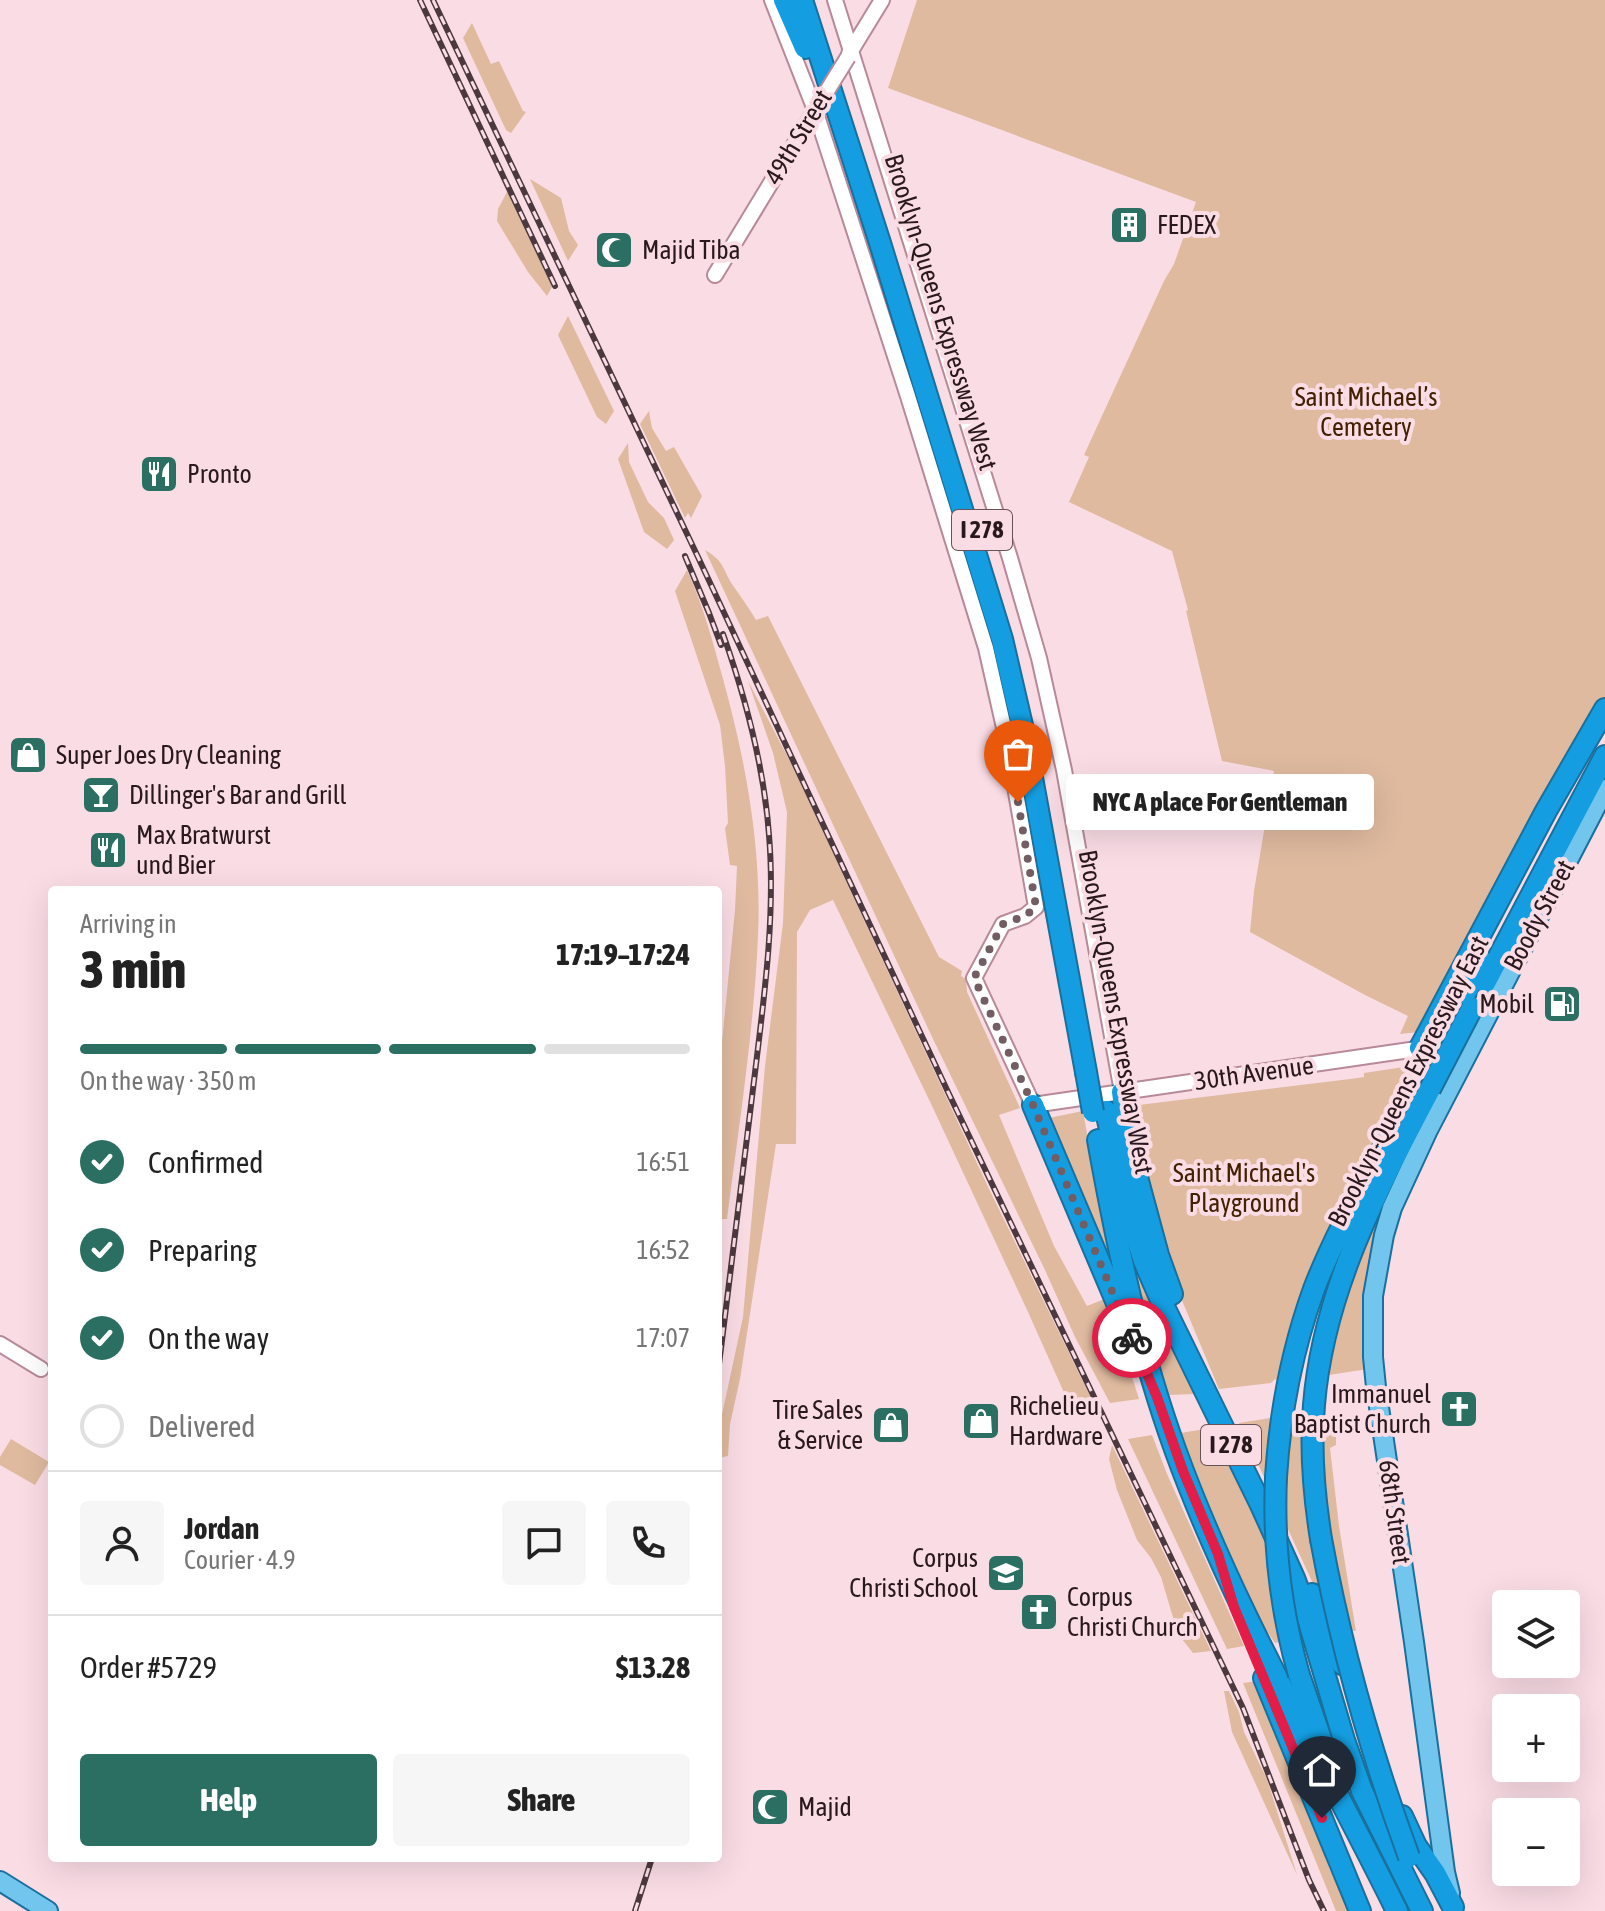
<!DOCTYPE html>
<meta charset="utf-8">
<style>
:root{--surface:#fff;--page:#f6f6f6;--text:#222;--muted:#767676;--line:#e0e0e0;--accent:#2b6f62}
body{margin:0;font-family:"Asap Condensed",sans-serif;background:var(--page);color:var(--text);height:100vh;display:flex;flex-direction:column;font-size:30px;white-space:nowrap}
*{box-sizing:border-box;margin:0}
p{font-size:26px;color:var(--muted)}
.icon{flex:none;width:44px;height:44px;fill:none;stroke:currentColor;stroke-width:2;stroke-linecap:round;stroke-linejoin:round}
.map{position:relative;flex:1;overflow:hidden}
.details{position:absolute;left:48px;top:886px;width:674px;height:976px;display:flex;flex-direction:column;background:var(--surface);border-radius:8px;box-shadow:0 8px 32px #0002}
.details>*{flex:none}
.tools{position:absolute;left:1492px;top:1590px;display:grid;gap:16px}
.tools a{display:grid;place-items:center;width:88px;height:88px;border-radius:8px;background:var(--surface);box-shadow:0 8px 32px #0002;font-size:40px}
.pin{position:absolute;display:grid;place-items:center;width:68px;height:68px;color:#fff;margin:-82px -34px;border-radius:50% 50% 50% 0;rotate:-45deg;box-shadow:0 0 8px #0007}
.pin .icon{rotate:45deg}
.courier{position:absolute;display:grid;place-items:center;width:80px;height:80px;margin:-40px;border:6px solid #e11d48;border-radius:50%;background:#fff;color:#222;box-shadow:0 2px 10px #0007}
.bubble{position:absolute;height:56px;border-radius:8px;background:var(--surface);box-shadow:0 8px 32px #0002;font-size:26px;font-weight:800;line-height:56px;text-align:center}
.headline em{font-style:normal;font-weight:800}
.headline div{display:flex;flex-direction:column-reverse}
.headline{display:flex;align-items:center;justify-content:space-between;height:136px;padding:0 32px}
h1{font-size:52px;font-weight:800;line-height:60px}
.bar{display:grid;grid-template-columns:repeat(4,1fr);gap:12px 8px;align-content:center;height:96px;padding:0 32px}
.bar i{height:10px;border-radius:6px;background:var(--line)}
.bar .active{background:var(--accent)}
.bar p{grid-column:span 4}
.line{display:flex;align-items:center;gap:20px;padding:0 32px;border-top:2px solid var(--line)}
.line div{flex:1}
.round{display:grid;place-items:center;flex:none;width:84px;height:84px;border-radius:8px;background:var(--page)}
ol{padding:0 32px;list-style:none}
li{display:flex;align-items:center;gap:24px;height:88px}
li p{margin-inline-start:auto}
li .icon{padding:8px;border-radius:50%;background:var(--accent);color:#fff;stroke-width:4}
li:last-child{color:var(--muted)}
li i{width:44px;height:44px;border:4px solid var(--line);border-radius:50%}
.primary-button{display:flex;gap:16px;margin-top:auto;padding:16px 32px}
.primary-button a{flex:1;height:92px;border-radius:8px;background:var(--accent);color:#fff;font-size:32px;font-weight:800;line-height:92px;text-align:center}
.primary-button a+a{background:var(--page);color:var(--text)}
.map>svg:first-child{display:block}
.green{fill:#dfba9f}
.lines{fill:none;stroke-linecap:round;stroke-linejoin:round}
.minor-casing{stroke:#b88998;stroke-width:18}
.major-casing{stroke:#1b6f9c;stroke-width:22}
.highway-casing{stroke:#1b6f9c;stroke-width:24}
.minor{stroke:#fff;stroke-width:14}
.major{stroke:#72c5ed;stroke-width:18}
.highway{stroke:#149ee1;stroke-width:20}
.rail-casing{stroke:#4c393f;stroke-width:6}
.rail{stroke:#fadce5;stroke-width:3;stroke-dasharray:9;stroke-linecap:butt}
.minor-bridge-casing{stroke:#b88998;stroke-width:18;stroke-linecap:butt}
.highway-bridge-casing{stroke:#1b6f9c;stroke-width:24;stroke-linecap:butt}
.minor-bridge{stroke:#fff;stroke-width:14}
.highway-bridge{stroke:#149ee1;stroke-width:20}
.done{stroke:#725d63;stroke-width:8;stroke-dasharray:0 14.4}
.route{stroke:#e11d48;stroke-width:10}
.labels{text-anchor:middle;stroke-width:8;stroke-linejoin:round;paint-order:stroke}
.shield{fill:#fadce5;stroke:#685359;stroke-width:2}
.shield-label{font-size:24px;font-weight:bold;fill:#29181d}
.street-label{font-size:26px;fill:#29181d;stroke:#fadce5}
.poi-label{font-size:26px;fill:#29181d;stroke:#fadce5;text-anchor:start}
.park-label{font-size:26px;fill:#422000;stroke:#fadce5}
</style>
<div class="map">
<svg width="1605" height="1911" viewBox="0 0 1605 1911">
<rect width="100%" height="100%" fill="#fadce5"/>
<g class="green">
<polygon points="917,0 1605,0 1605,697 1550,787 1419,1032 1400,1034 1408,1016 1365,995 1250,932 1254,891 1274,771 1222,761 1186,611 1188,610 1172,551 1069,502 1089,457 1084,455 1164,281 1174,264 1196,202 888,88"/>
<polygon points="472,23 491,64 499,61 523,111 526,112 511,133 506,130 463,38"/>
<polygon points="530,179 561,198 569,231 578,245 568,261"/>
<polygon points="508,190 553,285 547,296 528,272 497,221 498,209"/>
<polygon points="568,316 614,411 606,424 597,417 558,335"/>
<polygon points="649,411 652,428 666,451 674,447 702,496 691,518 688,513 685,518 640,424"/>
<polygon points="628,443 629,462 648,502 664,518 674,540 667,549 644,532 618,459"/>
<path d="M705,550C726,562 722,570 734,587C741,597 749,608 756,620L768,616L939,957L962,971L961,976L966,979L967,992L1020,1108L999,1115L1054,1246L1087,1306L1107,1298L1139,1399L1110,1403L1075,1337L1045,1270L933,1039Z"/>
<path d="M687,570C703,605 713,642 723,679C746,762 762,849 758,936C754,1030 739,1125 727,1219H719L718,1229V1083L735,910L737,866L730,865L725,828L728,823L725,766L720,725L675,591Z"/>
<polygon points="748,681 792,765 989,1189 1095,1406 1061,1412 1066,1397 1028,1312 933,1108 833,900 810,910 797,932 796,1144 776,1144 740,1379 730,1424 728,1456 718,1458 718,1433 743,1317 765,1066 783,923 787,812 773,753"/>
<polygon points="1417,1065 1332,1229 1293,1322 1278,1381 1275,1379 1271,1383 1219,1389 1166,1262 1130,1107 1136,1109 1139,1105 1350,1079 1364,1077 1364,1073"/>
<polygon points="1083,1111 1105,1234 1118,1293 1044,1119"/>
<path d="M1380,1212L1366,1301L1368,1369L1329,1375C1339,1318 1357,1265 1380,1212Z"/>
<polygon points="1128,1250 1131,1250 1153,1307 1194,1394 1168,1395 1147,1333"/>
<polygon points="1304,1415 1314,1540 1331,1537 1324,1463 1324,1429 1336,1429 1336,1445 1330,1448 1339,1526 1356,1631 1334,1629 1239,1423 1270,1418 1265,1475 1286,1477 1291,1416"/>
<polygon points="1212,1428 1253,1511 1297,1618 1302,1636 1275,1643 1262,1624 1235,1568 1180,1433"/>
<polygon points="1152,1435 1167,1474 1244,1646 1227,1649 1128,1439"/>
<polygon points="11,1439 49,1462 35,1485 0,1465 0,1457"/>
<polygon points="1112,1445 1211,1651 1193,1653 1178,1634 1161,1577 1151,1558 1137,1540 1117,1490 1109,1459"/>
<polygon points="1258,1681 1273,1719 1295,1784 1315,1824 1329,1868 1349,1911 1336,1911 1243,1683"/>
<polygon points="1224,1691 1229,1691 1239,1712 1244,1732 1267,1779 1297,1875 1232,1732"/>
</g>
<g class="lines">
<defs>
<g id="minor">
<polyline points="772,0 815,110 907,393 986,648 1007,741 1036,907 1025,916 1003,924 974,978 1033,1105 1458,1043"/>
<polyline points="835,0 1010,558 1039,658 1064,770 1122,1092"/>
<polyline points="849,54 882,0"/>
<polyline points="715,275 817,107"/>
<polyline points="0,1344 41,1369"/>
</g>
<g id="major">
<polyline points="0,1881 48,1911"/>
<polyline points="1450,1893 1445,1872 1414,1642 1376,1387 1373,1357 1373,1296 1384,1235 1392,1208 1428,1130 1605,789"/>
</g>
<g id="highway">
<polyline points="784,0 805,48"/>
<polyline points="802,0 880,243 1002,639 1024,734 1086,1072"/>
<polyline points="1485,983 1605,756"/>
<polyline points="1461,1002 1482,961"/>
<polyline points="1420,1048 1546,811 1605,709"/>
<polyline points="1122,1092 1131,1155 1158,1255 1172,1294"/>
<polyline points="1033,1105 1125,1322"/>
<polyline points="1106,1111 1127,1208 1144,1261 1165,1309 1261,1505 1294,1578 1303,1602 1344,1740 1362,1791 1422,1911"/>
<path d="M1098,1140C1117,1246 1139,1350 1176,1452C1234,1611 1322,1759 1397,1911"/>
<path d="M1276,1477C1280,1413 1292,1350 1314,1289C1334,1237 1362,1188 1388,1139"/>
<path d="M1321,1539C1314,1495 1310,1450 1314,1405C1323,1291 1378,1188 1430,1089"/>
<polyline points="1312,1594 1342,1664"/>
<polyline points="1299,1675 1322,1742"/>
<polyline points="1264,1678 1360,1911"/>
<polyline points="1402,1816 1416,1846 1435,1873 1453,1907"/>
</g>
</defs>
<use href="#minor" class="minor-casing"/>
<use href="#major" class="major-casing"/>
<use href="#highway" class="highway-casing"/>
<use href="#minor" class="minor"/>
<use href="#major" class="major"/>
<use href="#highway" class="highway"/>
<defs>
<g id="rail">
<polyline points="420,0 555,286"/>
<polyline points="433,0 698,557 948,1092 1243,1708 1309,1880 1324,1911"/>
<polyline points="685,556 709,613 721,645"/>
<path d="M718,1372C730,1278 741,1184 753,1089C763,1005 776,919 769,835C764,766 746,699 723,634"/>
<polyline points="635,1911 652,1858"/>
</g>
</defs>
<use href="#rail" class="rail-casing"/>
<use href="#rail" class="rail"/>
<defs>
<polyline id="minor-bridge" points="817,107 848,57"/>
<g id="highway-bridge">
<polyline points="1086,1072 1093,1112"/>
<polyline points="1430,1089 1472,1008"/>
<path d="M1276,1477C1273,1544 1281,1611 1299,1675"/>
<path d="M1321,1539C1341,1648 1371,1753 1409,1857"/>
</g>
</defs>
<use href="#minor-bridge" class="minor-bridge-casing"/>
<use href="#highway-bridge" class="highway-bridge-casing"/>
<use href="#minor-bridge" class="minor-bridge"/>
<use href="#highway-bridge" class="highway-bridge"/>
</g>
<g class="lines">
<polyline class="done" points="1018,802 1036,907 1025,916 1003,924 974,978 1033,1105 1132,1338"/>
<polyline class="route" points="1132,1338 1157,1397 1183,1471 1218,1554 1234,1607 1322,1818"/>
</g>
<defs>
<symbol id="building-square" viewBox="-11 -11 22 22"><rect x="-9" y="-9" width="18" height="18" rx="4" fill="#2b6f62" stroke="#fadce5"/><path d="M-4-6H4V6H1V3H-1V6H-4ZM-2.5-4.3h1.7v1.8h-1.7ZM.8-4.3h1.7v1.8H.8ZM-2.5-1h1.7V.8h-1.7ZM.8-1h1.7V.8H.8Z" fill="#fff"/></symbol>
<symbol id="mosque-square" viewBox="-11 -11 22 22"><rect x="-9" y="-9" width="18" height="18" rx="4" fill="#2b6f62" stroke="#fadce5"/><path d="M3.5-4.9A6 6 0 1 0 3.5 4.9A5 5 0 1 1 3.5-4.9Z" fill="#fff"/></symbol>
<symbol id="restaurant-square" viewBox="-11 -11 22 22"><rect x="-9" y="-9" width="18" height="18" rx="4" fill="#2b6f62" stroke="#fadce5"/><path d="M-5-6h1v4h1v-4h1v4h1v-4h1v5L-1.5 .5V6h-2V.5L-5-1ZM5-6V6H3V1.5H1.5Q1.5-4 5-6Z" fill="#fff"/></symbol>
<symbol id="shop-square" viewBox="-11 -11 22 22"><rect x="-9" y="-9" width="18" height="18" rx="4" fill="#2b6f62" stroke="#fadce5"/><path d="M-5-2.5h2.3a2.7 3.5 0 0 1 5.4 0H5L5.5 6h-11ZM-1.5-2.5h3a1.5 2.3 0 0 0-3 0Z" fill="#fff"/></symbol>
<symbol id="bar-square" viewBox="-11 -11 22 22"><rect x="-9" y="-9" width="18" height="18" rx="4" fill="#2b6f62" stroke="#fadce5"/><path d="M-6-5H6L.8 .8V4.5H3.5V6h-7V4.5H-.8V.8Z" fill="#fff"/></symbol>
<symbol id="fuel-square" viewBox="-11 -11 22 22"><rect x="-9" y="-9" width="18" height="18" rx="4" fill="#2b6f62" stroke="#fadce5"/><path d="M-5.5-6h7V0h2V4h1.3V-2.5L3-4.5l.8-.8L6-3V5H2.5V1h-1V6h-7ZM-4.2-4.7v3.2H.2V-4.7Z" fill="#fff"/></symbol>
<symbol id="church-square" viewBox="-11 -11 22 22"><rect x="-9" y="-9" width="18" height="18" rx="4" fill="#2b6f62" stroke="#fadce5"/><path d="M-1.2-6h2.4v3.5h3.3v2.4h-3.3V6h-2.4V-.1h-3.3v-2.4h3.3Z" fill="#fff"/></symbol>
<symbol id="school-square" viewBox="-11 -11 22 22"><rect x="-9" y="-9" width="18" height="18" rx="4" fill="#2b6f62" stroke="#fadce5"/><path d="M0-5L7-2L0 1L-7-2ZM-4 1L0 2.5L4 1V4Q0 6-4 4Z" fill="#fff"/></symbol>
</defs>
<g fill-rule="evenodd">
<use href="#building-square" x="1107" y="203" width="44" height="44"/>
<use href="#mosque-square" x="592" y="228" width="44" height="44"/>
<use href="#restaurant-square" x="137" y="452" width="44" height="44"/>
<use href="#shop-square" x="6" y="733" width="44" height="44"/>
<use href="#bar-square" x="79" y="773" width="44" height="44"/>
<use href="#restaurant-square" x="86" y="828" width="44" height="44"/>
<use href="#fuel-square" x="1540" y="982" width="44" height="44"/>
<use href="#church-square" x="1437" y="1387" width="44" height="44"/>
<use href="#shop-square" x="959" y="1399" width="44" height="44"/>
<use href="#shop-square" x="869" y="1403" width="44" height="44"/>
<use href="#school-square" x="984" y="1551" width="44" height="44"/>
<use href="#church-square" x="1017" y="1590" width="44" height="44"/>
<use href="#mosque-square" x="748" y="1785" width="44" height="44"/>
</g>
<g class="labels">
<g class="shield">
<rect x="952" y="510" width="60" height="40" rx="6"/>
<rect x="1201" y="1425" width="60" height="40" rx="6"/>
</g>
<g class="shield-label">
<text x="982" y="538">I 278</text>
<text x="1231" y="1453">I 278</text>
</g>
<g class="street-label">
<text transform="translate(798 137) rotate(-59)" y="9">49th Street</text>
<text transform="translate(941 312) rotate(73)" y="9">Brooklyn-Queens Expressway West</text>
<text transform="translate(1539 915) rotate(-62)" y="9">Boody Street</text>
<text transform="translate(1116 1012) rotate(80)" y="9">Brooklyn-Queens Expressway West</text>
<text transform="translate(1254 1073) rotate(-8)" y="9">30th Avenue</text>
<text transform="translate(1408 1081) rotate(-63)" y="9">Brooklyn-Queens Expressway East</text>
<text transform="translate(1395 1512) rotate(82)" y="9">68th Street</text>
</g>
<g class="poi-label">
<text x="1157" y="234">FEDEX</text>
<text x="642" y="259">Majid Tiba</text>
<text x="187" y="483">Pronto</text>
<text x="56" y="764">Super Joes Dry Cleaning</text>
<text x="129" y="804">Dillinger's Bar and Grill</text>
<text x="136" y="844">Max Bratwurst<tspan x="136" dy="30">und Bier</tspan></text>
<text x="1534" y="1013" text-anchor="end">Mobil</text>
<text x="1431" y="1403" text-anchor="end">Immanuel<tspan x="1431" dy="30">Baptist Church</tspan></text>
<text x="1009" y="1415">Richelieu<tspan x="1009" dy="30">Hardware</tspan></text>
<text x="863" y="1419" text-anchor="end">Tire Sales<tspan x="863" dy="30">&amp; Service</tspan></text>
<text x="978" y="1567" text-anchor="end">Corpus<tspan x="978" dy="30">Christi School</tspan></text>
<text x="1067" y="1606">Corpus<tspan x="1067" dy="30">Christi Church</tspan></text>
<text x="798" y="1816">Majid</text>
</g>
<g class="park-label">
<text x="1366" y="406">Saint Michael’s<tspan x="1366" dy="30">Cemetery</tspan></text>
<text x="1244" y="1182">Saint Michael's<tspan x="1244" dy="30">Playground</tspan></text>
</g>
</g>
</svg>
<div class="tools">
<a><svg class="icon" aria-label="layers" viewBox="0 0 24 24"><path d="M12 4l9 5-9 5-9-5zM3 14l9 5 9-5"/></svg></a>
<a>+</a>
<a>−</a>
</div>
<div class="pin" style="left:1018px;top:802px;background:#ea580c"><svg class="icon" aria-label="bag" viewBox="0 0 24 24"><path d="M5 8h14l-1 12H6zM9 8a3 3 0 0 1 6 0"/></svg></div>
<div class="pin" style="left:1322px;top:1818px;background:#1f2937"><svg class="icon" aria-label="home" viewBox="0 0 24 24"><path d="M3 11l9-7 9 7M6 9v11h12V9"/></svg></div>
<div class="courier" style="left:1132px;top:1338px"><svg class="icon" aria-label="bike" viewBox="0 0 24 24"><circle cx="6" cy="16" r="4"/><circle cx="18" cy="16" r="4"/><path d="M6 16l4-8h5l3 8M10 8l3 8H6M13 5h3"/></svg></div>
<div class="bubble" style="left:1066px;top:774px;width:308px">NYC A place For Gentleman</div>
<section class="details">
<div class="headline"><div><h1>3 min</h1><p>Arriving in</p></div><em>17:19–17:24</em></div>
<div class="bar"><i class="active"></i><i class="active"></i><i class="active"></i><i></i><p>On the way · 350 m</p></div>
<ol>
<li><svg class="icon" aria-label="check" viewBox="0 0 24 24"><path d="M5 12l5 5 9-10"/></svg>Confirmed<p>16:51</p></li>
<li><svg class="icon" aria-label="check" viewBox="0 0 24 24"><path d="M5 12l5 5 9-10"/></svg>Preparing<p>16:52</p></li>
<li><svg class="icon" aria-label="check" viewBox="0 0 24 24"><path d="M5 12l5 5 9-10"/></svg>On the way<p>17:07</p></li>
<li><i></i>Delivered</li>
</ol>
<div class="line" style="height:144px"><a class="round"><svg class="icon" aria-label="person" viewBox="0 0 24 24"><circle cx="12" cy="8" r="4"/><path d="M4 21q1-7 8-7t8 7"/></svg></a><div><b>Jordan</b><p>Courier · 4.9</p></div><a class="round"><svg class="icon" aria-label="chat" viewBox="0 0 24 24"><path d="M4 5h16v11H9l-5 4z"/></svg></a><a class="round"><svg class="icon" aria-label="phone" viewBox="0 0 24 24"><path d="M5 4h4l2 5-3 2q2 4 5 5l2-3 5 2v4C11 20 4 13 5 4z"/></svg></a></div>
<div class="line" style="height:104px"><div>Order #5729</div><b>$13.28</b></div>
<div class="primary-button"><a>Help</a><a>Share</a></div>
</section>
</div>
